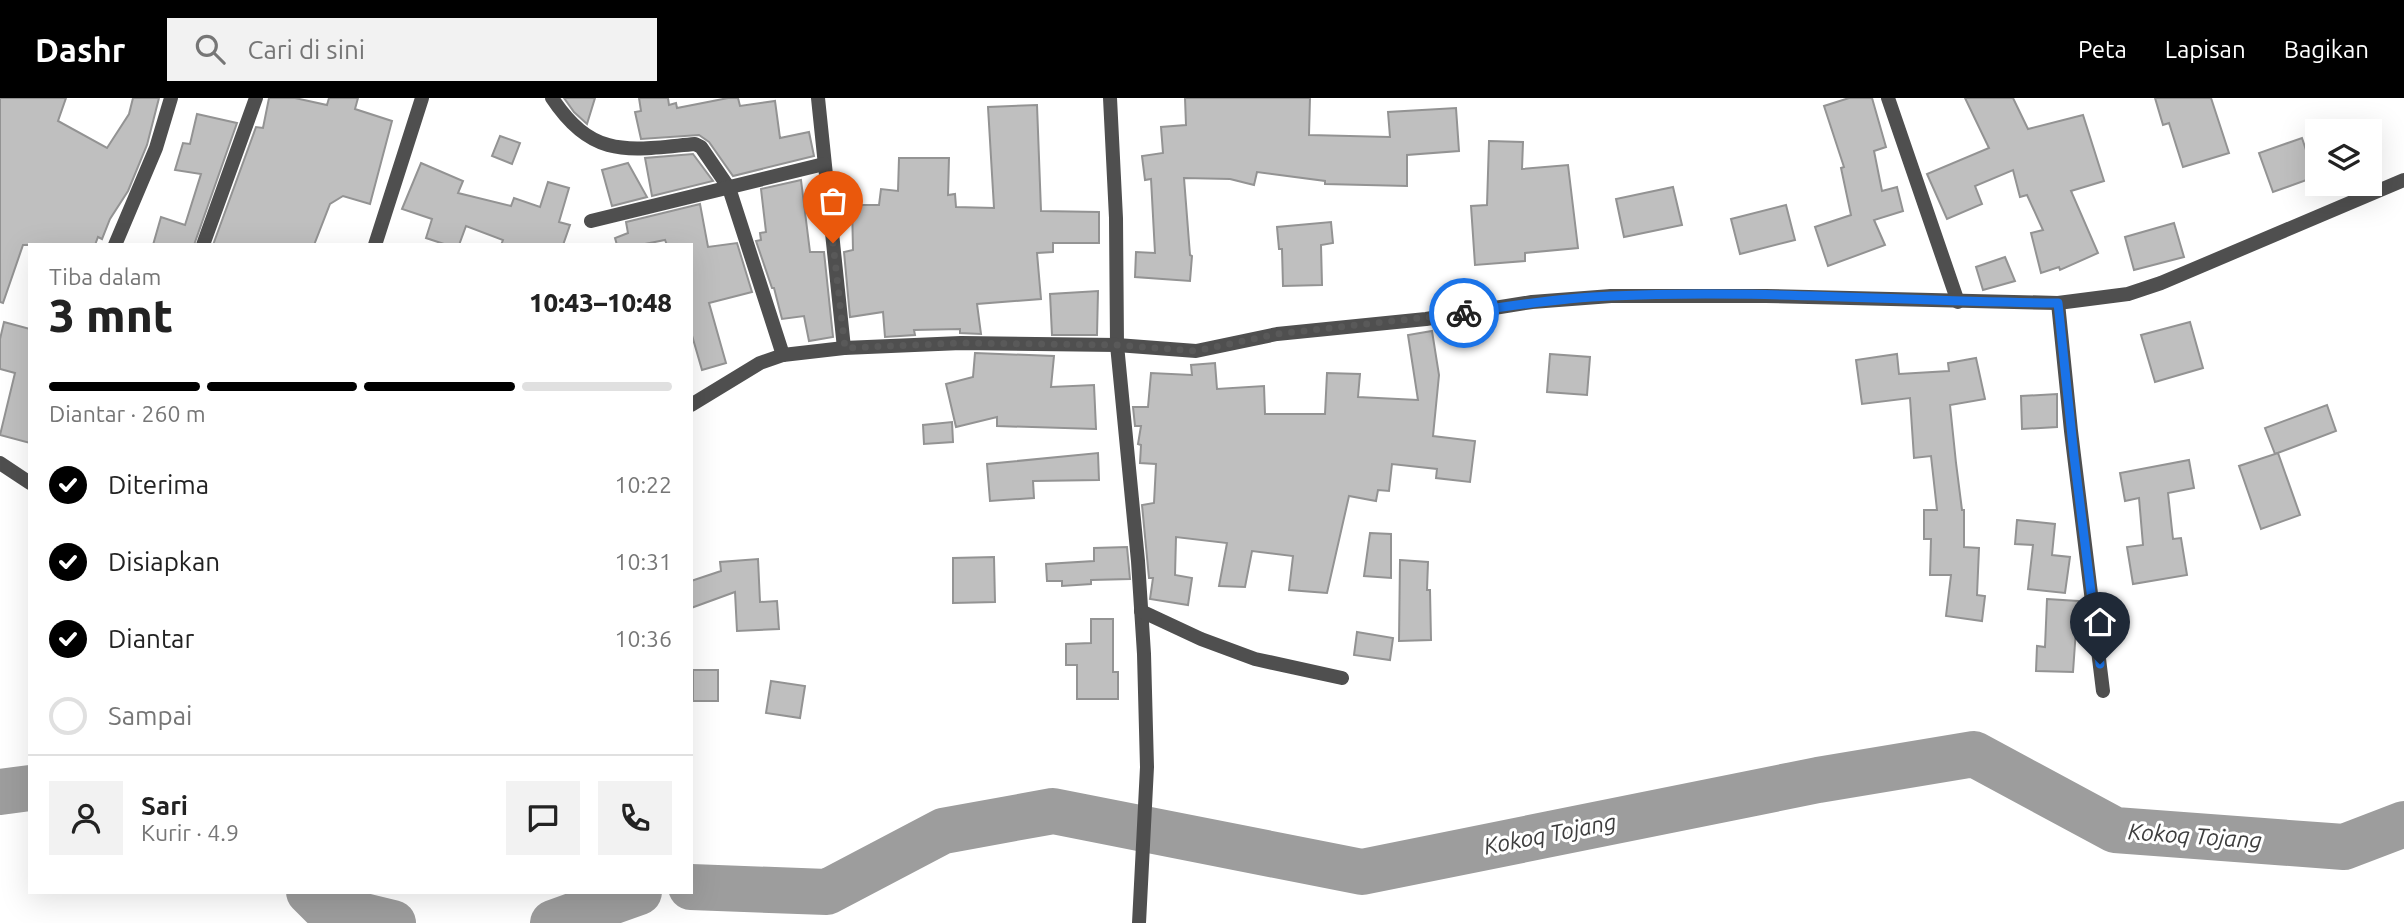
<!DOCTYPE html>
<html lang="id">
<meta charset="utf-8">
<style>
:root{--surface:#fff;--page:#f2f2f2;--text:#222;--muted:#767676;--line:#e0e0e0;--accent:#000}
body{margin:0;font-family:Ubuntu,sans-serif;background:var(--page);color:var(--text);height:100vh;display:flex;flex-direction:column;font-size:26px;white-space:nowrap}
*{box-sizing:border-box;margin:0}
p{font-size:23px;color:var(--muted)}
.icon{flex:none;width:38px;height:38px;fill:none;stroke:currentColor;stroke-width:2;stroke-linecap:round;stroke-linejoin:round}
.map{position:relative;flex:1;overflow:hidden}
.side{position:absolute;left:28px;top:145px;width:665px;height:651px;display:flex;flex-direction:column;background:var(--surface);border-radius:0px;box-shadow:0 7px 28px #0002}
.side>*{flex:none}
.tools{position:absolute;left:2305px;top:21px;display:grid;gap:14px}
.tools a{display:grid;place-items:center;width:77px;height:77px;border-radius:0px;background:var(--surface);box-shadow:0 7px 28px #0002;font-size:35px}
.pin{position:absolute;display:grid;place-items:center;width:60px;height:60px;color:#fff;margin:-72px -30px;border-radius:50% 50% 50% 0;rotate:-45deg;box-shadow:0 0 7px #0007}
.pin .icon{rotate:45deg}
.courier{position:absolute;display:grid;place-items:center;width:70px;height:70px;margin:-35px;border:5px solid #1a73e8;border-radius:50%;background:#fff;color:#222;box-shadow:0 2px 9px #0007}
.head em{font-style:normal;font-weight:800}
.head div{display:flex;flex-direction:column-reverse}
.head{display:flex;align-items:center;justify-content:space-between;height:119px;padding:0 21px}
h1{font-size:46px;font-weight:800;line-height:52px}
.bar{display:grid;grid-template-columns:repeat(4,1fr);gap:10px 7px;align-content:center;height:84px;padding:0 21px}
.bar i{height:9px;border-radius:5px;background:var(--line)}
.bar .on{background:var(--accent)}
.bar p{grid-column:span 4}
.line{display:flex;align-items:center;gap:18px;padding:0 21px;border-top:2px solid var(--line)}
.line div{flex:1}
.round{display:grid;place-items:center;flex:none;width:74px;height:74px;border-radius:0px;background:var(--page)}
ol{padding:0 21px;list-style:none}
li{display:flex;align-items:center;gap:21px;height:77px}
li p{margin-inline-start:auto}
li .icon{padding:7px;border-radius:50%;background:var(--accent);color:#fff;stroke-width:4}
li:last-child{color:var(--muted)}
li i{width:38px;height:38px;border:4px solid var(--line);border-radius:50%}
header{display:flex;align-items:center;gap:42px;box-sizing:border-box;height:98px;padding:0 35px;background:var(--accent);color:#fff}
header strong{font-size:33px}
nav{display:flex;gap:38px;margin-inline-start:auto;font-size:24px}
.search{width:490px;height:63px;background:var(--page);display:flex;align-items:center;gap:18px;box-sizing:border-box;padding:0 24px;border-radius:0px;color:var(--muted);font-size:26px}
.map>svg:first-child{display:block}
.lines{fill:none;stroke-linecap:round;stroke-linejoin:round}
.river{stroke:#9d9d9d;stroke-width:46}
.building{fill:#bfbfbf;stroke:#939393;stroke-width:2}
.street{stroke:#4f4f4f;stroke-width:14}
.done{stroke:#595959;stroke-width:7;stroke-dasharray:0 12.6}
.route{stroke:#1a73e8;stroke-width:9}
.labels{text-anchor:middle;stroke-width:6;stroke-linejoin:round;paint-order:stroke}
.water-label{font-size:23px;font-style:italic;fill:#3e3e3e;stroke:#fff}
</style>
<header>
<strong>Dashr</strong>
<div class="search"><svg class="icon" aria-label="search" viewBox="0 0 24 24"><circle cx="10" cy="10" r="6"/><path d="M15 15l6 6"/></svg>Cari di sini</div>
<nav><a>Peta</a><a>Lapisan</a><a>Bagikan</a></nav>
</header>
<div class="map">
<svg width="2404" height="825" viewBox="0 0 2404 825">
<rect width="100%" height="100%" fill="#fff"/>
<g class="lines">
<g class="river">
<polyline points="0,694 30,690"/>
<polyline points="691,789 827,794 943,733 1053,713 1362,774 1818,682 1974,656 2115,732 2344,749 2404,726"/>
<polyline points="309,794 323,808 393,825"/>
<polyline points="553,825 639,794"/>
</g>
</g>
<g class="building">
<polygon points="0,0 66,0 58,23 107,50 129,16 133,0 159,0 147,47 128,93 110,121 102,141 98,139 95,147 23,147 3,205 0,204"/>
<polygon points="269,0 295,0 327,7 329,0 358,0 355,11 392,23 370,106 343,98 330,106 314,147 213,147 256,29 263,30"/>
<polygon points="564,0 595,0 587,26 574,14"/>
<polygon points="639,0 668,0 669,7 676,5 677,10 728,0 738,0 740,8 775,3 780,40 809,34 814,58 733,78 709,44 699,37 641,41 635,14 641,13"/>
<polygon points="1185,0 1310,0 1309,37 1390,39 1388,14 1456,10 1459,53 1407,57 1407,88 1325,86 1325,83 1257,74 1254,87 1230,81 1184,80 1190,157 1192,158 1190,183 1135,179 1136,154 1155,155 1151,81 1145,82 1142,58 1163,55 1161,29 1186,27"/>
<polygon points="1849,0 1872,0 1886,49 1874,53 1882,93 1897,89 1903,113 1874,122 1885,147 1828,168 1815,129 1851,117 1841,70 1844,69 1824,8"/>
<polygon points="1965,0 2013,0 2028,31 2083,17 2104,83 2071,93 2098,155 2060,172 2059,169 2041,175 2031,135 2043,132 2027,97 2020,99 2013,72 1975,88 1982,106 1947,121 1927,76 1989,50"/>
<polygon points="2155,0 2211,0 2229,55 2183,69 2169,25 2163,27"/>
<polygon points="1037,7 1041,113 1099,114 1099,145 1053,145 1053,154 1037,155 1041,201 977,206 981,236 960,235 960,231 914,232 915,237 885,239 883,214 850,219 844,154 853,152 852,107 879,107 881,91 898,93 899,60 949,60 948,97 955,96 956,109 994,110 988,9"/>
<polygon points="197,16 237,25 194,147 153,147 161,119 185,127 201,76 175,72 183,45 190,46"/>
<polygon points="500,38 520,45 512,66 492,58"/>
<polygon points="2302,40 2315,79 2273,94 2259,55"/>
<polygon points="1489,43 1523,44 1522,71 1568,67 1578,150 1525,155 1525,163 1475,167 1471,108 1487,107"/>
<polygon points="693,56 713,83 652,98 645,60"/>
<polygon points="421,65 463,83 458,95 511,108 514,100 540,109 548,84 569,90 559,124 570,127 563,147 501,147 503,142 466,128 459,147 447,147 426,140 432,121 402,111"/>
<polygon points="628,65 647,99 612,108 602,72"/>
<polygon points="801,82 810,154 824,154 833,239 809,243 804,218 782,221 774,190 772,190 756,143 761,142 760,135 766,134 761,91"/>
<polygon points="1673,89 1682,127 1624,139 1616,101"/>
<polygon points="700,106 708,149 737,145 752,194 709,205 726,265 702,272 691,234 691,147 667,147 665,142 640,147 617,147 615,140 628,135 626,124"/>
<polygon points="1786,107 1795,142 1740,156 1731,121"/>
<polygon points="1331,124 1333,145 1321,147 1322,187 1283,188 1282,151 1279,151 1277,129"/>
<polygon points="2174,125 2184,159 2134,172 2125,139"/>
<polygon points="2005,159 2015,183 1983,192 1976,169"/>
<polygon points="1098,193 1097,237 1052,237 1050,196"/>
<polygon points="4,224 30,231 30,345 0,337 15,275 0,271 0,241"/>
<polygon points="2190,224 2203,270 2155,284 2141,237"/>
<polygon points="1432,233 1439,277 1433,338 1475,343 1470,384 1436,380 1437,371 1392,366 1389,393 1378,392 1376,403 1349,398 1327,495 1289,492 1293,458 1252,453 1245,489 1219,488 1227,445 1176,439 1175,477 1192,480 1188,507 1150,501 1153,480 1149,480 1142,407 1154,405 1156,366 1140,365 1141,347 1138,346 1141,328 1135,328 1133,309 1148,309 1151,275 1192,277 1191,267 1215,265 1217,291 1264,288 1265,316 1325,316 1327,275 1360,276 1358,299 1418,302 1408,237"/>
<polygon points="975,255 1054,258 1051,289 1094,287 1096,331 997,328 997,319 956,329 946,286 973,279"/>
<polygon points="1550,256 1590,259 1587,297 1547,294"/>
<polygon points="1897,256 1899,276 1949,273 1948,265 1976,260 1985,301 1950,307 1956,365 1962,412 1964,412 1964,449 1979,450 1977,497 1985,498 1982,523 1946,518 1951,477 1930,477 1931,441 1924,441 1924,412 1937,412 1931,358 1914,360 1910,300 1862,306 1856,262"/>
<polygon points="2057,296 2057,329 2022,331 2021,298"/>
<polygon points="2327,307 2336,333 2275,356 2265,330"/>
<polygon points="952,324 953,344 924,346 923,327"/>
<polygon points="1098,355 1099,382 1033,383 1034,400 990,403 987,366"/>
<polygon points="2278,355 2300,417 2261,431 2239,368"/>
<polygon points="2189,362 2194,390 2168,395 2173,441 2181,440 2187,477 2133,486 2127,449 2143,447 2139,400 2125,403 2120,375"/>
<polygon points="2017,422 2055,426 2052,457 2070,459 2065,495 2028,491 2033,447 2015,446"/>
<polygon points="1370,435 1391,436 1391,480 1364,478"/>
<polygon points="1127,449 1130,481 1091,482 1091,486 1062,488 1062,483 1047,483 1046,466 1094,463 1094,450"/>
<polygon points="994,459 995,504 953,505 953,460"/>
<polygon points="758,461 760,504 777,503 779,531 737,533 735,494 691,510 691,483 721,473 720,464"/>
<polygon points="1400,462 1428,464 1427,492 1430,492 1431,542 1399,543"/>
<polygon points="2047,501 2078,503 2073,574 2036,573 2037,548 2045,549"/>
<polygon points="1091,521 1113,521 1113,574 1118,574 1118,601 1077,601 1077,567 1066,567 1066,546 1091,545"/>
<polygon points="1357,534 1393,540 1390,562 1354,557"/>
<rect x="693" y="572" width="25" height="31"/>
<polygon points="771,583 805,588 800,620 766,615"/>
</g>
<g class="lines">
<g class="street">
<path d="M552,0C593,62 629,52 695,46L701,49L729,90L783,257"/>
<polyline points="818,0 844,250"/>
<polyline points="1110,0 1116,120 1117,247 1138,463 1144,556 1147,669 1139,825"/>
<polyline points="1888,0 1958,204"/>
<polyline points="591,123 824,66"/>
<polyline points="115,147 156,50 171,0"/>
<polyline points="203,147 256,0"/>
<polyline points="375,147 422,0"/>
<polyline points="2058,205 2071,333 2103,593"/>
<polyline points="691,307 760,265 783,257 844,250 961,245 1117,247 1196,253 1277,236 1426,221 1532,204 1611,198 1766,198 2058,205 2128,196 2161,185 2404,82"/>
<polyline points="0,365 30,385"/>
<polyline points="1141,513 1201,541 1255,561 1342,580"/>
</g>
</g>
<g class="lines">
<polyline class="done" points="833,145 845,250 961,245 1117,247 1196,253 1277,236 1464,215"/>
<path class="route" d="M1464,215C1513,207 1562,200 1611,198C1760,191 1910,204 2058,205L2074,358L2100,566"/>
</g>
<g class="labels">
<g class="water-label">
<text transform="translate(1550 736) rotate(-11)" y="8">Kokoq Tojang</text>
<text transform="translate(2195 738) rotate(4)" y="8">Kokoq Tojang</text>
</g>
</g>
</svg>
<div class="tools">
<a><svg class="icon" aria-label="layers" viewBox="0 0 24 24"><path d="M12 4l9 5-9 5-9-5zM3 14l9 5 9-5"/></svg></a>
</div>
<div class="pin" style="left:833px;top:145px;background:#ea580c"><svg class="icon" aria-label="bag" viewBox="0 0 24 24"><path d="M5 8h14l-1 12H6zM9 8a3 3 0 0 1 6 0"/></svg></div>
<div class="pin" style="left:2100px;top:566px;background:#1f2937"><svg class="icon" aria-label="home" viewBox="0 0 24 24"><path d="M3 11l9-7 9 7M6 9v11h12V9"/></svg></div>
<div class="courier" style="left:1464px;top:215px"><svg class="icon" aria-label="bike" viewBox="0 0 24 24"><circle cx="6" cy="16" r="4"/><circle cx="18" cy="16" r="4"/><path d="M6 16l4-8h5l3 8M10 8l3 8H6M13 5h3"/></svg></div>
<section class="side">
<div class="head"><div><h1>3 mnt</h1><p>Tiba dalam</p></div><em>10:43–10:48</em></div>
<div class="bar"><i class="on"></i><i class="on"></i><i class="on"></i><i></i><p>Diantar · 260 m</p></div>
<ol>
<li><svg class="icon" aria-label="check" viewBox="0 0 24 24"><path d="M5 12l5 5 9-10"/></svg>Diterima<p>10:22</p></li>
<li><svg class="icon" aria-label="check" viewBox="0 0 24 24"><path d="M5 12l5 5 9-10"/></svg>Disiapkan<p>10:31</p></li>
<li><svg class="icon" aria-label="check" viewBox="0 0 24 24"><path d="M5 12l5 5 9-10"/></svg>Diantar<p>10:36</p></li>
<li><i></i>Sampai</li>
</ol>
<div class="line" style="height:126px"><a class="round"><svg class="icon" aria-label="person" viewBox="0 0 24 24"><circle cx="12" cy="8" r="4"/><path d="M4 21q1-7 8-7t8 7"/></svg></a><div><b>Sari</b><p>Kurir · 4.9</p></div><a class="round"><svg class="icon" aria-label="chat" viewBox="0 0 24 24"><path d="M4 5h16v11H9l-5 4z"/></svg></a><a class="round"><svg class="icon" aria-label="phone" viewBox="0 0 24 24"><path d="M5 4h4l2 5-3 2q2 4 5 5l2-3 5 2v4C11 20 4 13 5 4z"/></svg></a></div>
</section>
</div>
